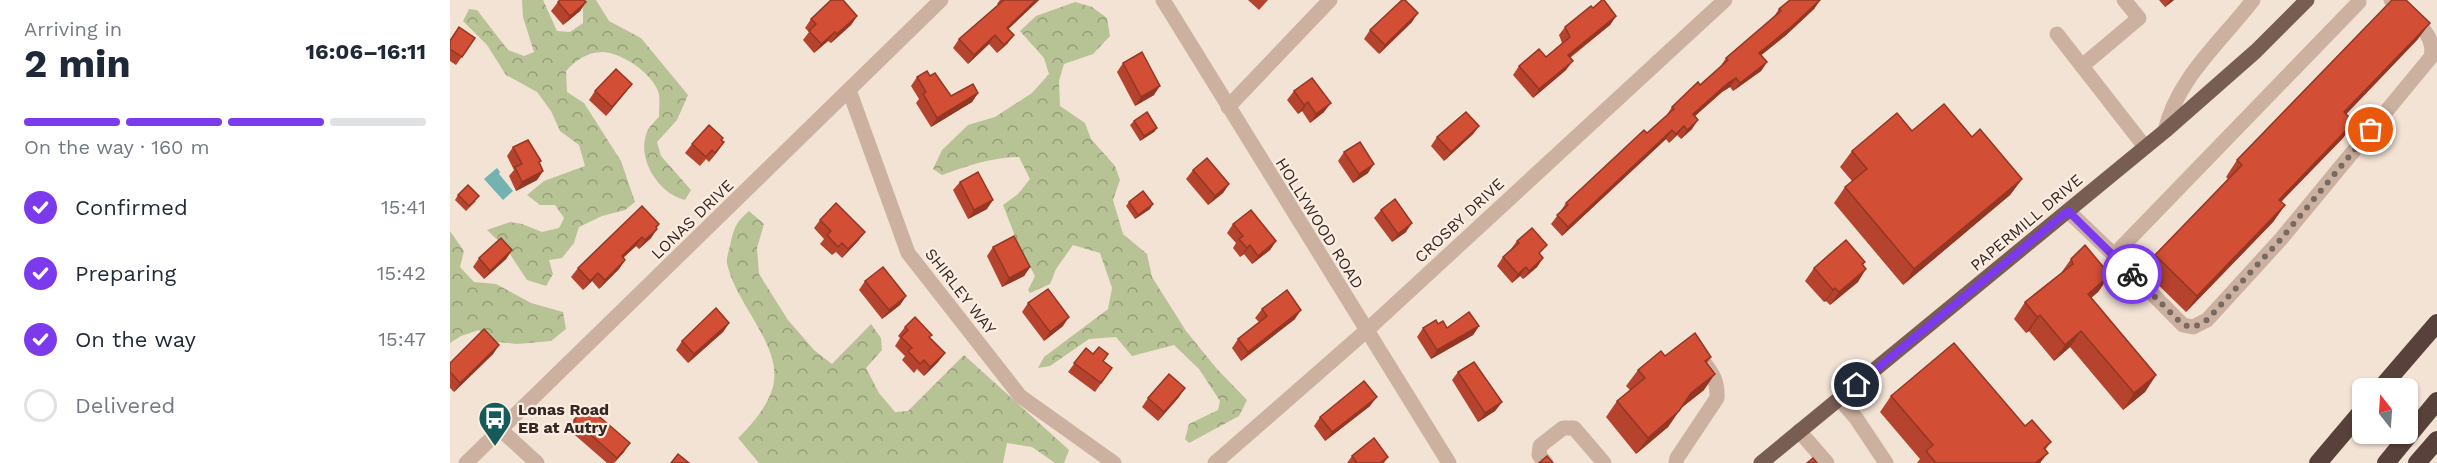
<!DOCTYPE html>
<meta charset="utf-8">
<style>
:root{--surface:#fff;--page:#f6f6f7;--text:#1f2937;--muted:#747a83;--line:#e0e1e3;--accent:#7c3aed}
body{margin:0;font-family:"Work Sans",sans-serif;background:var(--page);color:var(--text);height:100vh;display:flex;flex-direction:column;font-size:22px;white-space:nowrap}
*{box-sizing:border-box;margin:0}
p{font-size:20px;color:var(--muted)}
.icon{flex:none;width:33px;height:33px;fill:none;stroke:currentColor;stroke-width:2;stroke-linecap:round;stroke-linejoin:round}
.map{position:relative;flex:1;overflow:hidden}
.sheet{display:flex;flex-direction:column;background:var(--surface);width:450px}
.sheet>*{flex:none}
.needle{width:39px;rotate:343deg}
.buttons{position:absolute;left:1902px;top:378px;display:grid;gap:12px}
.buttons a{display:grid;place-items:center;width:66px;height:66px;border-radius:9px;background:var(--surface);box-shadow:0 2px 4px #0004;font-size:30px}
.pin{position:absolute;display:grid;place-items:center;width:51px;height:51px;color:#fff;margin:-26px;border:3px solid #fff;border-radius:50%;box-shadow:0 2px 6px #0007}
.courier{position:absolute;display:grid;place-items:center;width:60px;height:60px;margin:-30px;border:4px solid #7c3aed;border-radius:50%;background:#fff;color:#222;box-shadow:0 2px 8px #0007}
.headline em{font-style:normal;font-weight:700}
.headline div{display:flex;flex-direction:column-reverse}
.headline{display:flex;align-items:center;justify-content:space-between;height:102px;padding:0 24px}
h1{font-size:39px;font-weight:700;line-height:45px}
.bar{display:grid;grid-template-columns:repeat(4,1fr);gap:9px 6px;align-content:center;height:72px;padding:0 24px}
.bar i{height:8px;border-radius:4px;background:var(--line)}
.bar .on{background:var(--accent)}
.bar p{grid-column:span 4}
ol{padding:0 24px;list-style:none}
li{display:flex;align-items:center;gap:18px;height:66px}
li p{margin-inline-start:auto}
li .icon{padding:6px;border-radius:50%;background:var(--accent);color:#fff;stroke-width:4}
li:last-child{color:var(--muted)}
li i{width:33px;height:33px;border:3px solid var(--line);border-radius:50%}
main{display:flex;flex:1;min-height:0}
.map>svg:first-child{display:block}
.forest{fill:url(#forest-crowns)}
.water{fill:#72b2b0}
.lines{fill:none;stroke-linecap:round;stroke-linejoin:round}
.minor{stroke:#ccb1a0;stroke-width:15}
.major{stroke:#785d53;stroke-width:15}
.highway{stroke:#57413a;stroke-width:18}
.wall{fill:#b5432d}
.shaded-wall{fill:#933724}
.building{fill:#d24e34;stroke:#933724;stroke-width:1.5}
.done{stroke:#786962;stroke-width:6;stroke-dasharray:0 10.8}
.route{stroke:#7c3aed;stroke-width:8}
.labels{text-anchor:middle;stroke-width:4.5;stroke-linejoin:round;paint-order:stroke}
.street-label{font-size:16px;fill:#352824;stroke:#fbede1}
.poi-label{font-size:16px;font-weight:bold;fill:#352824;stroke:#fbede1;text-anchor:start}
</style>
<main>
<section class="sheet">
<div class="headline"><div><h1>2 min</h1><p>Arriving in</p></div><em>16:06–16:11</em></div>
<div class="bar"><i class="on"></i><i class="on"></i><i class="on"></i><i></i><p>On the way · 160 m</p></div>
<ol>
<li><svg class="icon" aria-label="check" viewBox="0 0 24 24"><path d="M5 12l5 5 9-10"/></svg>Confirmed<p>15:41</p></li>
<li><svg class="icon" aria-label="check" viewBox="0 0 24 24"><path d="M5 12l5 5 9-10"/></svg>Preparing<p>15:42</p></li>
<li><svg class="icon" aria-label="check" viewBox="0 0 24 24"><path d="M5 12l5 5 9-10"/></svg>On the way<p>15:47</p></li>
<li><i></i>Delivered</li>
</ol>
</section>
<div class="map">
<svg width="1987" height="463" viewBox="0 0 1987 463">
<defs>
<pattern id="forest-crowns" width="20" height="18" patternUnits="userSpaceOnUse" patternTransform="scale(1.5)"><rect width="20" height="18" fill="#b7c394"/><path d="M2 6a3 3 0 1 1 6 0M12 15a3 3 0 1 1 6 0" fill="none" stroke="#969e79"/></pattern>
</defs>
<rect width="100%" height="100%" fill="#f3e3d5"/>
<g class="forest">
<path d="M72,0H93L107,31L120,32L133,23V7L130,0H146L159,21L191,38L238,95L227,120L207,142L211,156L241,190L235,200C209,194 186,159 197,132C199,127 205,121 209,117C209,110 210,101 209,94C204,74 171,52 152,52C137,52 125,61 116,71L117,92L134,103L171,161L185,202L175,210L152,216L129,227L124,243L112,258L99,260L103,274L96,286L77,280L56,248L37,230L60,222L72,224L92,232L109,228L114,218L105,205H90L77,195L94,181L135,166L129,145L110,131L101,111L87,92L56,75L37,45L13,21L19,9L27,10L58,50L74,56L84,52L73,17Z"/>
<path d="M625,2L642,7L657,18L660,36L643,54L614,64L609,81L610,106L635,123L641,139L665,166L670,180L663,200L673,234L697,254L702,277L736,331L767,369L797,400L789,416L739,443L735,439L739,424L768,410L770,401L749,369L724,345L682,356L666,337L639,339L600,366L588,368L594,357L658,309L662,288L650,253L623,245L606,269L600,284L580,293L578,290L585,276L570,249L553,205L568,194L580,179L569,157C542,157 517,166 492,175L483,169L492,150L518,125L545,117L582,93L599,74L594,58L570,31L586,16Z"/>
<path d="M299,211L314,224L307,248L309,274L338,320L364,350L382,364L421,324L431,338L432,350L416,368L429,393L445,412L458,411L514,355L619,450L614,463H605L582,447L557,443L553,463H309L288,438C302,425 322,401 324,381C329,342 285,303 277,263C276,257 280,248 281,241C285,225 287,222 299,211Z"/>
<polygon points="0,231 14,251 10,267 24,282 46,284 81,303 113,312 116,329 101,341 67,344 39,341 29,330 11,336 0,343"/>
</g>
<polygon class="water" points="47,168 50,172 49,174 63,191 53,200 34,179"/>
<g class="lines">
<g class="minor">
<polyline points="713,0 999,463"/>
<polyline points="1607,34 1695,147"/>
<polyline points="1632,66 1689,18 1674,0"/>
<polyline points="399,90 458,253 570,396 664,463"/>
<polyline points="778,107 880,0"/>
<path d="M1715,131C1727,78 1771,42 1803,0"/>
<polyline points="1618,211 1664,255 1909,2"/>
<path d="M1664,255L1733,325L1743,327L1757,320L1831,239L1981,57C1987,32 1958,15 1941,0"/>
<polyline points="1390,400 1406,418 1436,463"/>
<polyline points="51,430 87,463"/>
<polyline points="1349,431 1377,463"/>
<polyline points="16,463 491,0"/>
<polyline points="765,463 916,331 1275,0"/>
<polyline points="1096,463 1089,455 1090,446 1113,428 1124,428 1154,463"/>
<path d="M1226,463L1227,458L1267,398C1268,381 1262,372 1252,360"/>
</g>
<polyline class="major" points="1311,463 1715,131 1806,51 1857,0"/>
<g class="highway">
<polyline points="1931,388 1987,323"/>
<polyline points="1868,463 1912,411"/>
<polyline points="1936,463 1987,401"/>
<polyline points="1967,463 1987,440"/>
</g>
</g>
<g class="wall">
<polygon points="550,0 589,0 558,29 564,35 557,44 547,53 539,44 518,64 503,48 509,39 548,5 547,4"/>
<polygon points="798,0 818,0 809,10"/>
<polygon points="1370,0 1364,9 1335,36 1311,55 1317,62 1311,71 1283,91 1280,87 1272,92 1245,116 1242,129 1231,139 1227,135 1219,143 1216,139 1112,236 1101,224 1110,212 1116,203 1197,133 1216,116 1222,107 1250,85 1270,67 1276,58 1323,18 1329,9"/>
<polygon points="1709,0 1724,0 1715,7"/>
<polygon points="108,2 136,2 130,11 113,25 101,11"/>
<polygon points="1143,8 1166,16 1160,25 1120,58 1116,70 1083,98 1063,75 1069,66 1096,57 1112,43 1109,35 1115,27"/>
<polygon points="407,16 401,25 381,43 378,41 364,53 353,40 359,32 355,28 361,19"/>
<polygon points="962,22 929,54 914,39 920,30"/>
<polygon points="9,27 25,38 6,65 0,61 0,40"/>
<polygon points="1968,39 1896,114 1904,122 1893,138 1831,202 1835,205 1823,222 1736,312 1694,271 1705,255 1778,179 1776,177 1787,160"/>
<polygon points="673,63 704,95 685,106 667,72"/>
<polygon points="480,76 501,96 528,93 522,102 481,127 466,103 469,99 461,86 467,77"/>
<polygon points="145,91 175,93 156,116 139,100"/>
<polygon points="844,91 874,112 860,123 852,111 848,114 837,100"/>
<polygon points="684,121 707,128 704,132 690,141 680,125"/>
<polygon points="1029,126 1023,134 994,161 981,146 987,137"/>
<polygon points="1462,131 1522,137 1572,179 1560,195 1453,285 1384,203 1395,187 1402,181 1390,167 1402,151"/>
<polygon points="274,142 259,162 256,159 250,166 235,153 242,144"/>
<polygon points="63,147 89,163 93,171 87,180 66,191 59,176 64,170 57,156"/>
<polygon points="894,152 918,173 903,183 888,161"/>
<polygon points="743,170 779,184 773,193 758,205 736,179"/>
<polygon points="510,182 537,209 518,219 503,190"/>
<polygon points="8,195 26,201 16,211 5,200"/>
<polygon points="679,202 700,209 685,219 676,206"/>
<polygon points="931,210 956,232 942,242 924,218"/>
<polygon points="370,220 409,240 392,258 386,252 382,255 370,244 374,239 364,228"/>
<polygon points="209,224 201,238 189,249 186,246 173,258 175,260 169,269 149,289 142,281 133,290 121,277 128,268"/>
<polygon points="783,224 826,241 820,250 802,264 794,254 790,257 783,248 786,243 777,233"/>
<polygon points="1067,241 1090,255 1093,258 1087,267 1073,279 1070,276 1062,283 1047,266 1053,257 1061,249"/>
<polygon points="543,247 580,267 574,276 552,287 537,256"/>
<polygon points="62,250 56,259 34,279 23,267 29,258"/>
<polygon points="1621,259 1660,275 1648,292 1641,298 1706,375 1695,392 1673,410 1620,347 1604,361 1579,331 1576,333 1564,319 1575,302 1611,273"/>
<polygon points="1415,262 1413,265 1408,282 1380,305 1376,301 1374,302 1355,281 1364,268"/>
<polygon points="415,281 456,296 450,305 432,319 409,290"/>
<polygon points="578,303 613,326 594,341 572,312"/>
<polygon points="812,309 845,319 791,361 782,348 788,339 809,322 805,318"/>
<polygon points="279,323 273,332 238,363 226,350 232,341"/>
<polygon points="988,324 997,328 1029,326 1023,335 981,359 967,337 973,328"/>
<polygon points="455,327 480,338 495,353 488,362 474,376 467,369 464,373 452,360 455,356 445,346 450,338 448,336"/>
<polygon points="49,345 43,354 4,392 0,388 0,363"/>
<polygon points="636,348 662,368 645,392 618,372"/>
<polygon points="1215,356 1261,357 1257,363 1254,390 1231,408 1218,427 1186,454 1156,417 1167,401 1180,390 1176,386 1188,370"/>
<polygon points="1008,372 1052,402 1045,411 1028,422 1002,380"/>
<polygon points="1441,396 1575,426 1601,442 1595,450 1590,463 1467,463 1470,459 1430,412"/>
<polygon points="729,397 708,421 692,407 698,398"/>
<polygon points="920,406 875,441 864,426 870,417"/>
<polygon points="124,420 174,452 164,463 157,463 118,429"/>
<polygon points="902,456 938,457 934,463 897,463"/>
</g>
<g class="shaded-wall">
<polygon points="586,0 589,0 550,37 557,28"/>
<polygon points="1370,0 1364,9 1335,36 1303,62 1309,53"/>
<polygon points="1720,0 1724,0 1715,7"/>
<polygon points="136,2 130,11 113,25 120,16"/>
<polygon points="968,13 962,22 929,54 935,45"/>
<polygon points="407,16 401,25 381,43 387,34"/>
<polygon points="1166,16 1160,25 1111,64 1118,55"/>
<polygon points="1980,23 1968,39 1883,128 1894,112"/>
<polygon points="385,32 378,41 364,53 371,44"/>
<polygon points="545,35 539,44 518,64 524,55"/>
<polygon points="564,35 557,44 547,53 554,45"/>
<polygon points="1123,61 1116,70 1083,98 1089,89"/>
<polygon points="1317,62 1311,71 1283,91 1290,83"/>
<polygon points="1286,78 1280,87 1272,92 1237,123 1243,114 1278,83"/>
<polygon points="182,84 175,93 156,116 162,107"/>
<polygon points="710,86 704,95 685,106 691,97"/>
<polygon points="528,93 522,102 481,127 487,118"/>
<polygon points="858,102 852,111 848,114 854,105"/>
<polygon points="881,103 874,112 860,123 866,114"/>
<polygon points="1248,120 1242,129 1231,139 1237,130"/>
<polygon points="1904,122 1893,138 1817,216 1829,200"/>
<polygon points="1029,126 1023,134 994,161 1001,152"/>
<polygon points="1234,126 1227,135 1219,143 1226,134"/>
<polygon points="707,128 704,132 690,141 694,136"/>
<polygon points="1222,130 1216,139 1112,236 1118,227"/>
<polygon points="274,142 268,151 259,162 265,153"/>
<polygon points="924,164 918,173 903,183 909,174"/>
<polygon points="93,171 87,180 66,191 72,182"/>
<polygon points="1572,179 1560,195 1453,285 1464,269"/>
<polygon points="779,184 773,193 758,205 765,196"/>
<polygon points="543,200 537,209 518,219 524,210"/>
<polygon points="703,204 700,209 685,219 688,215"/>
<polygon points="1835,205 1823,222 1736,312 1747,296"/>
<polygon points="962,223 956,232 942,242 948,234"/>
<polygon points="207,229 201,238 189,249 195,240"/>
<polygon points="415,232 409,240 392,258 398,249"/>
<polygon points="192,237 186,246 165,265 172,256"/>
<polygon points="826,241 820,250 802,264 808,256"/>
<polygon points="800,245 794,254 790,257 797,248"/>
<polygon points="62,250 56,259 34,279 40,271"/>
<polygon points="1093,258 1087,267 1073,279 1079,271"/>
<polygon points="175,260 169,269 149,289 155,280"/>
<polygon points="580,267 574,276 552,287 559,278"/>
<polygon points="1076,267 1070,276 1062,283 1068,274"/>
<polygon points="1416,269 1408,282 1380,305 1389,292"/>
<polygon points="148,273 142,281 133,290 140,281"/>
<polygon points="1660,275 1648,292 1626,310 1638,294"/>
<polygon points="1385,288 1376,301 1374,302 1383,290"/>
<polygon points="456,296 450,305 432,319 439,310"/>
<polygon points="851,310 845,319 791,361 798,352"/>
<polygon points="1590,315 1579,331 1576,333 1587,317"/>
<polygon points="619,317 613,326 594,341 600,332"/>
<polygon points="279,323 273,332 238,363 244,354"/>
<polygon points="1029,326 1023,335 981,359 987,350"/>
<polygon points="1631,331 1620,347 1604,361 1615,345"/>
<polygon points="49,345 43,354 4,392 10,383"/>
<polygon points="495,353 488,362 474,376 480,367"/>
<polygon points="1265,374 1254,390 1230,409 1241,393"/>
<polygon points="1706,375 1695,392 1673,410 1684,393"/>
<polygon points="735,388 729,397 708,421 714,412"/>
<polygon points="927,397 920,406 875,441 882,432"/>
<polygon points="1052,402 1045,411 1028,422 1035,413"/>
<polygon points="1229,411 1218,427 1186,454 1198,438"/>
<polygon points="180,443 174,452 164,463 167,458"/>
<polygon points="1598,453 1590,463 1585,463"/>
</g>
<g class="building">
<polygon points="110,0 134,0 136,2 120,16 108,2"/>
<polygon points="381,0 393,0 407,16 387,34 385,32 371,44 359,31 366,24 361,19"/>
<polygon points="554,0 586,0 557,28 564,35 554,45 545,35 524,55 509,39"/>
<polygon points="952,0 955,0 968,13 935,45 920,30"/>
<polygon points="1152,0 1154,0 1166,16 1118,55 1123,61 1089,89 1069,66 1089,49 1096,57 1120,37 1115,27 1141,6 1143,8"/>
<polygon points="1340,0 1370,0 1341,27 1309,53 1317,62 1290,83 1286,78 1278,83 1243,114 1248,120 1237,130 1234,126 1226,134 1222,130 1118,227 1107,215 1118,205 1116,203 1194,130 1197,133 1224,109 1222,107 1248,82 1250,85 1278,60 1276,58 1331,11 1329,9"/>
<polygon points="1942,0 1956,0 1980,23 1894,112 1904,122 1829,200 1835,205 1747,296 1705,255 1792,165 1787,160"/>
<polygon points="9,27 25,38 12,57 0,49 0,41"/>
<polygon points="692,52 710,86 691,97 673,63"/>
<polygon points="166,69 182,84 162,107 145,91"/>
<polygon points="477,71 480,76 485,73 501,96 523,84 528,93 487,118 473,94 476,92 467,77"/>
<polygon points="862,78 881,103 866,114 858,102 854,105 844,91"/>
<polygon points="1494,104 1522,137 1530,129 1572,179 1464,269 1395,187 1417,169 1402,151 1447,113 1462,131"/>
<polygon points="697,112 707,128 694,136 684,121"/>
<polygon points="1016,112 1029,126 1001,152 987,137"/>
<polygon points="259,125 273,138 271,140 274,142 265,153 262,150 256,157 242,144"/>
<polygon points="78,140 91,161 89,162 93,171 72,182 65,167 72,164 63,147"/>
<polygon points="910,142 924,164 909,174 894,152"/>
<polygon points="757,158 779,184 765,196 743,170"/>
<polygon points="528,172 543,200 524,210 510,182"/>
<polygon points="18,185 29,196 19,206 8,195"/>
<polygon points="693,191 703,204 688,215 679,202"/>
<polygon points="945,199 962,223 948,234 931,210"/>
<polygon points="386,203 415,232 398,249 392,243 388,247 377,235 381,231 370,220"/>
<polygon points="192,206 209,224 206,227 207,229 195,240 192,237 172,256 175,260 155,280 148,273 140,281 128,268"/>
<polygon points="801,210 826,241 808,256 800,245 797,248 789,239 793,236 783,224"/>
<polygon points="1082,228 1097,245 1089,253 1093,258 1079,271 1076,267 1068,274 1053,257 1069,243 1067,241"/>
<polygon points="564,236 580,267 559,278 543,247"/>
<polygon points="51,238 62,250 40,271 29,258"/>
<polygon points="1396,240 1415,262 1412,264 1416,269 1389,292 1385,288 1383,290 1364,268"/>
<polygon points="1635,245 1660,275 1638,294 1706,375 1684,393 1631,331 1615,345 1590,315 1587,317 1575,302 1623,264 1621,259"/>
<polygon points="433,267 456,296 439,310 415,281"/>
<polygon points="598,289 619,317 600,332 578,303"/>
<polygon points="837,290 851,310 798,352 788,339 817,316 812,309"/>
<polygon points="266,308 279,323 244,354 232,341"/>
<polygon points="1019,312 1029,326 987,350 973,328 986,320 988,324 993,321 997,328"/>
<polygon points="465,317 482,335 479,337 495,353 480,367 474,360 470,364 458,351 462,348 451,337 458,330 455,327"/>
<polygon points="34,329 49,345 10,383 0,372 0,363"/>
<polygon points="1245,333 1261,357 1255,361 1265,374 1241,393 1229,411 1198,438 1167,401 1195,378 1188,370 1211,351 1215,356"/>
<polygon points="1504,343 1575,426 1582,420 1601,442 1594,448 1598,453 1585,463 1486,463 1476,451 1483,445 1441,396"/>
<polygon points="649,347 658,354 653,361 662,368 651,383 624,363 636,348 643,354"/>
<polygon points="1024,362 1052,402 1035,413 1008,372"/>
<polygon points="719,374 735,388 714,412 698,398"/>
<polygon points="914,381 927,397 882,432 870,417"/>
<polygon points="137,406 180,443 167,458 124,420"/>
<polygon points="924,438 938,457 930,463 907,463 902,456"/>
<polygon points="228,454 239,463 221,463"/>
<polygon points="1097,456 1103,463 1089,463"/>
<polygon points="1363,458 1367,463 1357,463"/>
</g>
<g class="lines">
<path class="done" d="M1682,274L1733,325C1744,328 1748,326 1757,320L1831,239L1921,130"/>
<polyline class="route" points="1407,385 1618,211 1682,274"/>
</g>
<defs>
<symbol id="bus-pin" viewBox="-11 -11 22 30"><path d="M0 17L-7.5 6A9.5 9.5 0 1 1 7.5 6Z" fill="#165a59" stroke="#fbede1"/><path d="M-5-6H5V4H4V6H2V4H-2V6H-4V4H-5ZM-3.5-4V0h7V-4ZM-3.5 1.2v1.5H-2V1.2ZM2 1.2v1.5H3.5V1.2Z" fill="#fff"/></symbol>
</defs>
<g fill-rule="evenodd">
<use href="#bus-pin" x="26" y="399" width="38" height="52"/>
</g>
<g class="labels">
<g class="street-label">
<text transform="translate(242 219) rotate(-44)" y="6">LONAS DRIVE</text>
<text transform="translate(1009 220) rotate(-43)" y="6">CROSBY DRIVE</text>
<text transform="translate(1576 222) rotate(-40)" y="6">PAPERMILL DRIVE</text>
<text transform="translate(870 223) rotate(58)" y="6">HOLLYWOOD ROAD</text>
<text transform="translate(511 291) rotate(52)" y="6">SHIRLEY WAY</text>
</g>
<g class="poi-label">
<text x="68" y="415">Lonas Road<tspan x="68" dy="18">EB at Autry</tspan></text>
</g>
</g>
</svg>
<div class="buttons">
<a><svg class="needle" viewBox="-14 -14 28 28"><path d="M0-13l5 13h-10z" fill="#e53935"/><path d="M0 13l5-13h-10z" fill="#747a83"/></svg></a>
</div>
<div class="pin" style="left:1921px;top:130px;background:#ea580c"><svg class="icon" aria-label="bag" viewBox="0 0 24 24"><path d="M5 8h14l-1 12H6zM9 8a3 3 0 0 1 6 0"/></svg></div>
<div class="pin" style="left:1407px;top:385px;background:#1f2937"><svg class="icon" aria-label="home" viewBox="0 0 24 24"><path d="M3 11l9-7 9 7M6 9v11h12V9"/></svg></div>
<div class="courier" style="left:1682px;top:274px"><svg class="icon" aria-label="bike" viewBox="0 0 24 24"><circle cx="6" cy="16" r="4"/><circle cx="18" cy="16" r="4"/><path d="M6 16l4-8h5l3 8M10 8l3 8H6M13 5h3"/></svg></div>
</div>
</main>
